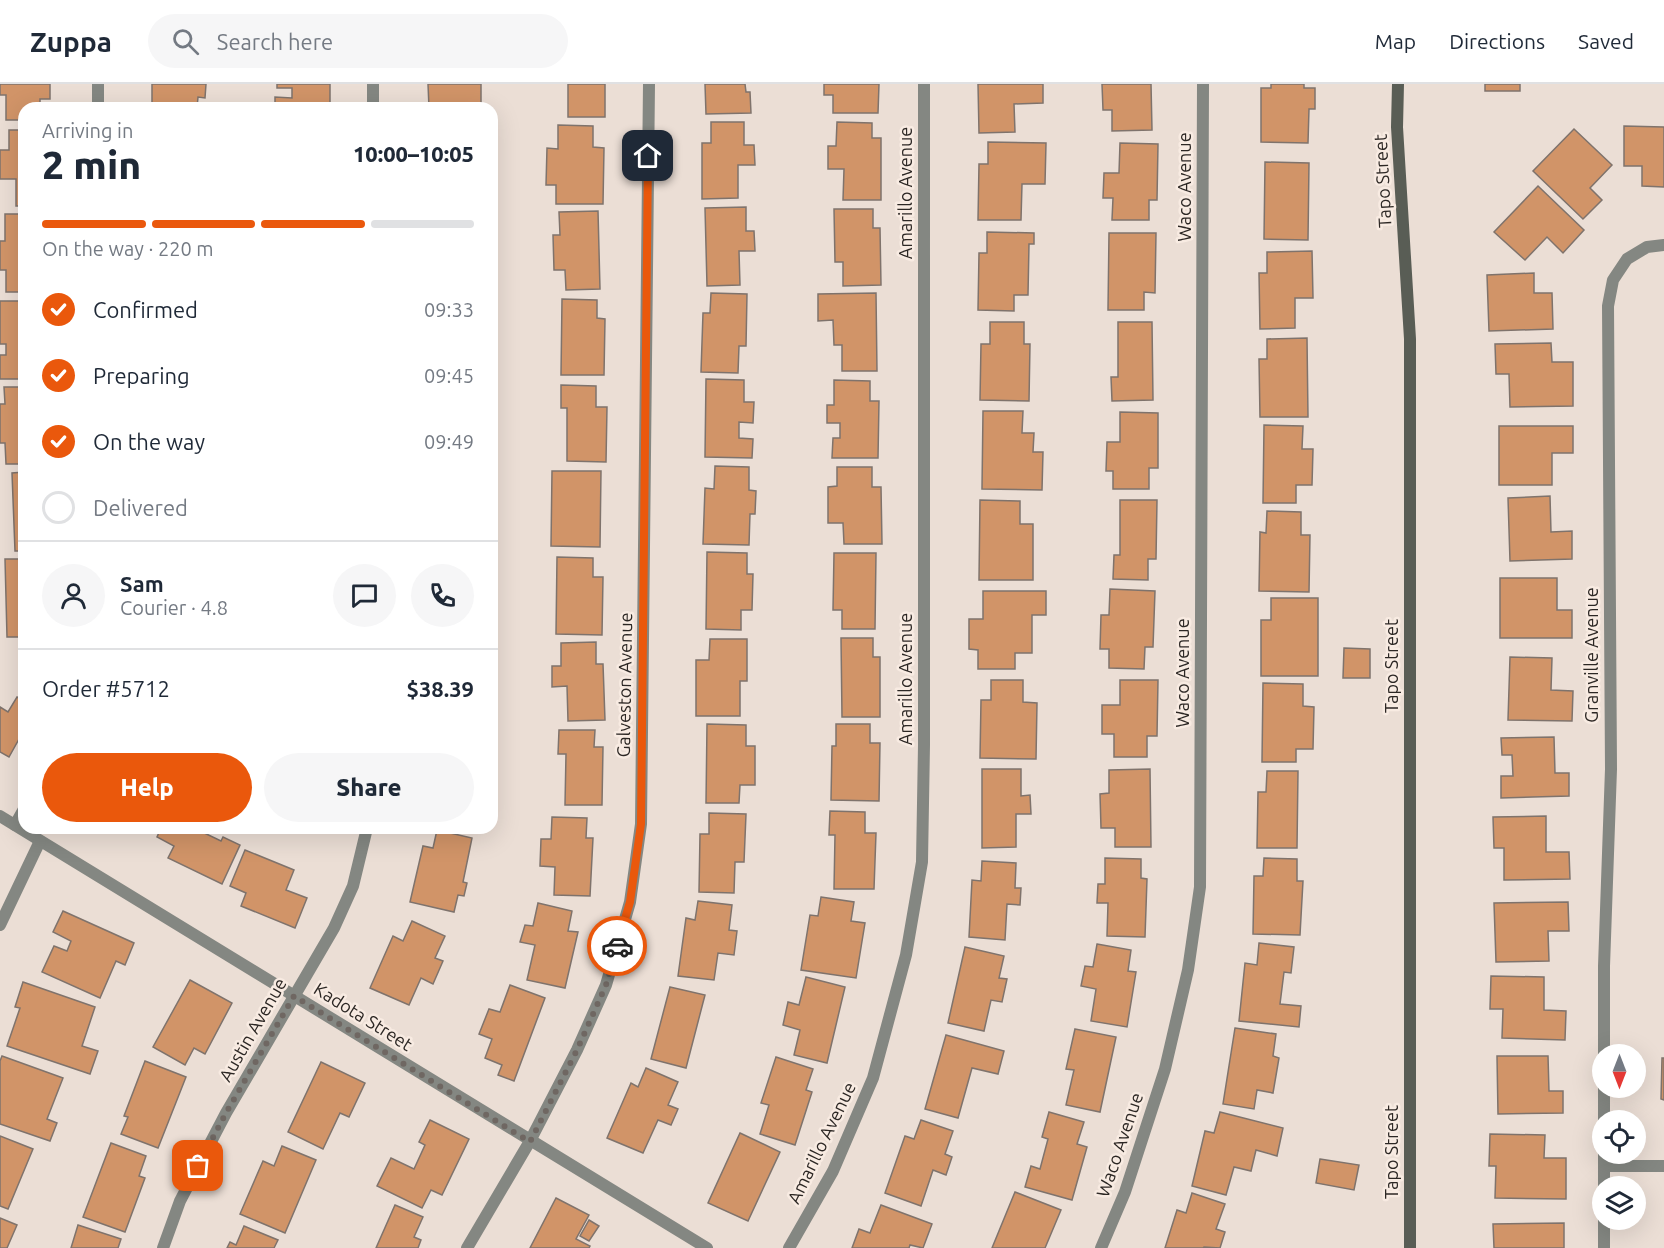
<!DOCTYPE html>
<meta charset="utf-8">
<style>
:root{--surface:#fff;--page:#f6f6f7;--text:#1f2937;--muted:#747a83;--line:#e0e1e3;--accent:#ea580c}
body{margin:0;font-family:Ubuntu,sans-serif;background:var(--page);color:var(--text);height:100vh;display:flex;flex-direction:column;font-size:22px;white-space:nowrap}
*{box-sizing:border-box;margin:0}
p{font-size:20px;color:var(--muted)}
.icon{flex:none;width:33px;height:33px;fill:none;stroke:currentColor;stroke-width:2;stroke-linecap:round;stroke-linejoin:round}
.map{position:relative;flex:1;overflow:hidden}
.panel{position:absolute;left:18px;top:18px;width:480px;height:732px;display:flex;flex-direction:column;background:var(--surface);border-radius:18px;box-shadow:0 6px 24px #0002}
.panel>*{flex:none}
.needle{width:39px;rotate:180deg}
.buttons{position:absolute;left:1592px;top:960px;display:grid;gap:12px}
.buttons a{display:grid;place-items:center;width:54px;height:54px;border-radius:50%;background:var(--surface);box-shadow:0 6px 24px #0002;font-size:30px}
.pin{position:absolute;display:grid;place-items:center;width:51px;height:51px;color:#fff;margin:-26px;border-radius:12px;box-shadow:0 3px 9px #0006}
.courier{position:absolute;display:grid;place-items:center;width:60px;height:60px;margin:-30px;border:4px solid #ea580c;border-radius:50%;background:#fff;color:#222;box-shadow:0 2px 8px #0007}
.headline em{font-style:normal;font-weight:800}
.headline div{display:flex;flex-direction:column-reverse}
.headline{display:flex;align-items:center;justify-content:space-between;height:102px;padding:0 24px}
h1{font-size:39px;font-weight:800;line-height:45px}
.bar{display:grid;grid-template-columns:repeat(4,1fr);gap:9px 6px;align-content:center;height:72px;padding:0 24px}
.bar i{height:8px;border-radius:4px;background:var(--line)}
.bar .selected{background:var(--accent)}
.bar p{grid-column:span 4}
.line{display:flex;align-items:center;gap:15px;padding:0 24px;border-top:2px solid var(--line)}
.line div{flex:1}
.round{display:grid;place-items:center;flex:none;width:63px;height:63px;border-radius:32px;background:var(--page)}
ol{padding:0 24px;list-style:none}
li{display:flex;align-items:center;gap:18px;height:66px}
li p{margin-inline-start:auto}
li .icon{padding:6px;border-radius:50%;background:var(--accent);color:#fff;stroke-width:4}
li:last-child{color:var(--muted)}
li i{width:33px;height:33px;border:3px solid var(--line);border-radius:50%}
.cta{display:flex;gap:12px;margin-top:auto;padding:12px 24px}
.cta a{flex:1;height:69px;border-radius:36px;background:var(--accent);color:#fff;font-size:24px;font-weight:800;line-height:69px;text-align:center}
.cta a+a{background:var(--page);color:var(--text)}
header{display:flex;align-items:center;gap:36px;box-sizing:border-box;height:84px;padding:0 30px;background:var(--surface);border-bottom:2px solid var(--line)}
header strong{font-size:28px}
nav{display:flex;gap:33px;margin-inline-start:auto;font-size:21px}
.search{width:420px;height:54px;background:var(--page);display:flex;align-items:center;gap:15px;box-sizing:border-box;padding:0 21px;border-radius:33px;color:var(--muted);font-size:22px}
.map>svg:first-child{display:block}
.building{fill:#d19468;stroke:#7f736c;stroke-width:1.5}
.lines{fill:none;stroke-linecap:round;stroke-linejoin:round}
.street{stroke:#848782;stroke-width:12}
.secondary{stroke:#595d55;stroke-width:12}
.done{stroke:#6f6762;stroke-width:6;stroke-dasharray:0 10.8}
.route{stroke:#ea580c;stroke-width:8}
.labels{text-anchor:middle;stroke-width:5;stroke-linejoin:round;paint-order:stroke}
.street-label{font-size:18px;fill:#2c2724;stroke:#f8ebe2}
</style>
<header>
<strong>Zuppa</strong>
<div class="search"><svg class="icon" aria-label="search" viewBox="0 0 24 24"><circle cx="10" cy="10" r="6"/><path d="M15 15l6 6"/></svg>Search here</div>
<nav><a>Map</a><a>Directions</a><a>Saved</a></nav>
</header>
<div class="map">
<svg width="1664" height="1164" viewBox="0 0 1664 1164">
<rect width="100%" height="100%" fill="#ebded5"/>
<g class="building">
<polygon points="0,0 50,0 50,15 40,15 40,24 24,24 24,36 6,36 6,11 0,11"/>
<polygon points="152,0 206,0 205,14 198,13 197,24 152,24"/>
<polygon points="277,0 330,0 330,24 275,24 275,13 292,14 292,4 277,4"/>
<polygon points="428,0 481,0 481,24 429,24"/>
<rect x="568" y="0" width="37" height="33"/>
<polygon points="705,0 745,0 746,8 750,8 751,29 706,30"/>
<polygon points="824,0 879,0 878,29 833,29 833,11 824,11"/>
<polygon points="978,0 1043,0 1043,19 1014,20 1015,48 979,49"/>
<polygon points="1102,0 1151,0 1152,46 1112,47 1112,26 1103,26"/>
<polygon points="1271,0 1304,0 1304,4 1315,4 1315,25 1309,25 1308,59 1261,58 1261,4 1271,4"/>
<rect x="1485" y="0" width="35" height="7"/>
<polygon points="711,38 744,38 744,61 754,61 755,81 738,81 738,114 702,115 702,59 711,59"/>
<polygon points="837,38 872,39 872,54 881,54 881,116 843,116 844,85 828,85 828,62 836,62"/>
<polygon points="558,41 593,42 593,63 604,64 603,120 556,120 556,101 546,101 547,64 558,65"/>
<polygon points="1624,42 1664,43 1664,103 1642,102 1642,82 1624,82"/>
<polygon points="1574,45 1612,81 1590,104 1602,116 1583,135 1533,87"/>
<polygon points="9,46 24,46 24,122 16,122 16,95 0,95 0,66 9,66"/>
<polygon points="988,58 1046,59 1045,100 1022,100 1021,136 978,136 979,80 988,80"/>
<polygon points="1120,59 1158,60 1157,116 1149,116 1149,136 1112,136 1113,114 1103,114 1104,89 1119,89"/>
<polygon points="1265,78 1309,79 1308,156 1264,155"/>
<polygon points="1538,102 1584,146 1563,169 1547,153 1525,176 1494,148"/>
<polygon points="746,123 746,147 754,147 755,167 739,167 740,201 707,202 705,124"/>
<polygon points="834,125 873,125 873,144 880,144 881,201 843,202 843,178 835,178"/>
<polygon points="598,127 600,205 566,206 565,186 554,186 553,151 560,151 559,128"/>
<polygon points="5,130 24,130 24,208 6,208 6,186 0,186 0,157 5,157"/>
<polygon points="987,148 1034,149 1034,160 1029,160 1028,211 1014,211 1014,227 978,226 979,169 987,169"/>
<polygon points="1109,149 1156,149 1155,209 1144,208 1144,226 1108,226"/>
<polygon points="1312,167 1313,214 1295,214 1295,244 1260,245 1259,189 1267,189 1267,168"/>
<polygon points="1534,189 1534,209 1552,209 1553,245 1489,247 1487,191"/>
<polygon points="711,209 747,210 746,262 739,262 738,289 701,288 703,229 710,229"/>
<polygon points="876,209 877,287 842,287 842,261 834,261 833,236 818,237 818,210"/>
<polygon points="562,215 597,216 597,234 605,235 604,291 561,291"/>
<polygon points="0,217 24,217 24,295 0,295 0,271 6,271 6,260 0,260"/>
<polygon points="990,238 1024,238 1024,260 1030,260 1029,317 980,316 981,260 990,260"/>
<polygon points="1118,238 1152,238 1153,316 1112,317 1111,293 1118,293"/>
<polygon points="1307,254 1308,333 1260,333 1259,275 1267,275 1267,255"/>
<polygon points="1551,259 1552,278 1573,278 1573,322 1510,323 1509,290 1496,290 1495,260"/>
<polygon points="706,295 744,296 744,318 754,318 753,339 739,338 739,354 753,355 752,374 705,373"/>
<polygon points="834,296 870,297 870,317 879,317 878,374 832,374 833,354 840,354 840,339 827,339 827,321 834,321"/>
<polygon points="561,301 596,302 596,323 607,323 606,378 567,377 567,324 561,324"/>
<polygon points="4,303 24,303 24,380 6,380 5,359 0,359 0,320 5,320"/>
<polygon points="983,327 1023,327 1022,349 1034,349 1033,368 1043,368 1042,406 982,405"/>
<polygon points="1120,328 1158,329 1158,384 1149,384 1149,405 1113,405 1113,387 1106,387 1107,358 1120,358"/>
<polygon points="1264,341 1303,342 1302,365 1313,365 1312,401 1296,401 1296,419 1263,419"/>
<polygon points="1499,342 1573,342 1573,369 1552,369 1552,401 1499,401"/>
<polygon points="715,382 749,383 749,406 756,407 755,430 750,430 749,461 703,460 705,404 714,405"/>
<polygon points="837,383 872,383 872,403 881,403 882,460 844,460 843,439 828,439 828,403 837,402"/>
<polygon points="552,387 601,387 600,463 551,462"/>
<polygon points="24,388 24,467 15,467 12,389"/>
<polygon points="1550,412 1551,448 1572,447 1572,475 1510,477 1508,414"/>
<polygon points="980,416 1020,417 1020,440 1033,440 1033,496 979,496"/>
<polygon points="1120,416 1157,416 1156,475 1148,475 1148,496 1113,495 1114,471 1120,471"/>
<polygon points="1267,427 1301,428 1301,451 1310,451 1309,508 1259,507 1260,448 1266,449"/>
<polygon points="707,468 747,469 747,490 753,490 752,526 741,526 741,546 706,545"/>
<polygon points="834,469 876,469 875,545 842,545 842,526 833,526"/>
<polygon points="557,473 593,474 593,493 603,493 602,551 556,550"/>
<polygon points="5,475 24,475 24,553 7,553"/>
<polygon points="1500,494 1557,494 1557,526 1572,526 1572,554 1500,554"/>
<polygon points="1110,505 1155,507 1153,563 1145,563 1144,585 1109,584 1109,565 1100,565 1101,531 1109,531"/>
<polygon points="983,507 1046,507 1046,531 1032,531 1032,569 1015,569 1015,585 978,585 978,566 969,565 969,535 983,535"/>
<polygon points="1271,514 1318,514 1318,592 1261,592 1261,536 1271,536"/>
<polygon points="841,554 873,554 873,573 880,573 880,633 842,633"/>
<polygon points="710,555 747,555 747,597 740,597 740,632 696,632 696,576 709,576"/>
<polygon points="596,558 596,580 603,580 605,636 568,637 567,602 552,603 552,582 561,582 561,559"/>
<polygon points="1344,564 1370,565 1370,594 1343,594"/>
<polygon points="1510,573 1552,574 1551,606 1573,607 1572,637 1508,636"/>
<polygon points="991,596 1023,596 1023,618 1037,619 1036,675 980,674 981,616 991,616"/>
<polygon points="1120,596 1158,596 1157,652 1147,652 1147,673 1114,673 1114,650 1102,650 1102,621 1120,621"/>
<polygon points="1263,599 1303,600 1303,622 1314,623 1313,665 1296,665 1296,678 1262,678"/>
<polygon points="17,613 24,617 24,646 9,673 0,668 0,623 8,628"/>
<polygon points="707,640 746,641 746,662 755,662 755,701 740,701 739,719 706,719"/>
<polygon points="836,640 870,640 870,659 880,659 879,717 831,716 832,662 836,662"/>
<polygon points="559,646 595,646 594,663 603,663 602,721 565,721 566,670 558,670"/>
<polygon points="1554,653 1555,689 1569,689 1569,712 1501,714 1501,692 1513,692 1512,671 1502,671 1501,654"/>
<polygon points="982,685 1021,685 1021,712 1030,711 1031,730 1016,730 1016,763 982,764"/>
<polygon points="1150,685 1151,763 1115,763 1115,744 1101,744 1100,710 1109,709 1109,686"/>
<polygon points="1267,687 1298,687 1297,764 1257,764 1258,708 1266,708"/>
<polygon points="830,727 865,728 865,749 876,749 874,805 834,805 835,751 829,751"/>
<polygon points="709,729 746,730 744,778 735,778 734,809 699,808 700,750 709,750"/>
<polygon points="1546,732 1546,768 1569,768 1570,795 1504,796 1504,764 1494,764 1493,733"/>
<polygon points="552,733 587,734 586,754 593,754 590,812 554,811 555,783 540,782 541,755 551,755"/>
<polygon points="161,744 194,744 221,757 223,753 240,761 222,800 168,774 174,762 157,753"/>
<polygon points="437,746 472,754 463,798 467,799 464,812 458,811 454,828 410,818 423,762 433,764"/>
<polygon points="245,766 294,786 286,806 307,814 295,844 241,822 246,809 230,802"/>
<polygon points="1105,774 1141,775 1141,794 1147,795 1145,853 1107,852 1108,819 1097,819 1098,800 1105,800"/>
<polygon points="1264,774 1297,775 1297,797 1303,797 1300,851 1253,850 1254,792 1263,792"/>
<polygon points="982,777 1016,779 1015,804 1021,804 1020,821 1007,820 1005,856 969,853 972,796 981,797"/>
<polygon points="821,813 854,818 851,837 865,839 856,894 801,886 810,831 818,832"/>
<polygon points="698,817 732,821 729,846 737,847 734,871 718,869 714,896 678,892 686,834 695,836"/>
<polygon points="1568,818 1569,847 1548,847 1549,877 1496,878 1494,819"/>
<polygon points="538,819 572,827 568,847 578,848 565,904 527,896 535,861 520,858 525,841 533,842"/>
<polygon points="63,827 134,859 125,881 116,877 100,914 42,888 54,862 67,867 71,857 53,848"/>
<polygon points="412,837 445,852 435,874 443,877 433,900 421,894 409,921 370,904 393,852 403,857"/>
<polygon points="1259,859 1294,863 1291,889 1284,888 1280,920 1301,922 1299,943 1239,937 1245,879 1257,881"/>
<polygon points="1097,860 1131,866 1128,887 1136,888 1127,943 1091,937 1096,905 1081,902 1085,882 1093,883"/>
<polygon points="965,863 1004,872 999,894 1007,895 1002,918 991,916 984,947 948,939"/>
<polygon points="1491,892 1544,893 1544,926 1566,927 1565,956 1502,954 1503,925 1490,925"/>
<polygon points="806,893 845,903 827,979 794,971 800,946 783,941 788,918 799,921"/>
<polygon points="190,896 232,919 205,970 194,964 185,981 153,963"/>
<polygon points="23,898 95,923 82,962 98,967 90,990 7,962 20,924 15,923"/>
<polygon points="510,901 545,914 514,997 498,991 502,981 485,974 492,955 479,950 489,925 500,928"/>
<polygon points="670,903 705,911 686,984 651,975"/>
<polygon points="1235,944 1276,950 1273,972 1279,974 1273,1009 1257,1006 1254,1025 1223,1020"/>
<polygon points="1075,945 1116,953 1100,1028 1066,1021 1074,986 1066,985"/>
<polygon points="946,951 1004,967 998,990 972,984 958,1034 925,1025"/>
<polygon points="2,972 63,994 47,1035 57,1039 50,1057 0,1040 0,977"/>
<polygon points="1497,972 1548,972 1549,1007 1563,1007 1563,1029 1498,1030"/>
<polygon points="776,973 813,985 806,1006 812,1008 795,1061 760,1050 769,1021 761,1019"/>
<polygon points="1662,974 1664,974 1664,1016 1661,1015"/>
<polygon points="145,977 186,993 158,1064 121,1050 128,1033 124,1032"/>
<polygon points="321,978 365,999 349,1033 340,1029 323,1065 288,1048"/>
<polygon points="646,984 678,998 668,1021 678,1025 671,1041 658,1036 643,1069 607,1054 631,999 638,1003"/>
<polygon points="1049,1028 1084,1038 1077,1060 1087,1063 1072,1116 1025,1103 1031,1082 1040,1085 1048,1055 1042,1053"/>
<polygon points="1220,1028 1283,1044 1277,1072 1256,1066 1251,1087 1234,1083 1226,1111 1192,1102 1205,1047 1214,1049"/>
<polygon points="430,1036 469,1055 442,1111 431,1106 422,1124 377,1102 391,1074 414,1085 425,1061 419,1058"/>
<polygon points="921,1036 953,1047 945,1070 952,1073 946,1091 933,1086 921,1122 885,1109 905,1052 914,1055"/>
<polygon points="740,1049 780,1068 748,1137 708,1119"/>
<polygon points="1490,1050 1545,1051 1544,1074 1566,1074 1566,1115 1495,1114 1496,1082 1489,1082"/>
<polygon points="0,1052 33,1065 8,1125 0,1122"/>
<polygon points="111,1059 146,1072 139,1092 145,1094 125,1148 83,1133"/>
<polygon points="282,1062 316,1076 285,1149 240,1130 263,1077 274,1082"/>
<polygon points="1320,1075 1359,1081 1354,1106 1316,1099"/>
<polygon points="1015,1108 1061,1126 1045,1164 992,1164"/>
<polygon points="1192,1109 1225,1120 1216,1145 1225,1148 1220,1164 1204,1163 1203,1164 1165,1164 1177,1126 1186,1129"/>
<polygon points="556,1114 589,1131 576,1155 590,1162 589,1164 530,1164"/>
<polygon points="395,1121 423,1133 414,1153 421,1156 418,1164 376,1164"/>
<polygon points="881,1121 932,1140 923,1164 910,1161 909,1164 852,1164 859,1145 870,1149"/>
<polygon points="0,1134 17,1141 7,1164 0,1164"/>
<polygon points="589,1136 599,1142 589,1157 580,1152"/>
<polygon points="1564,1139 1564,1164 1494,1164 1493,1140"/>
<polygon points="78,1141 121,1155 118,1164 71,1164"/>
<polygon points="244,1142 278,1156 274,1164 227,1164 230,1158 236,1161"/>
</g>
<g class="lines">
<g class="street">
<polyline points="98,24 98,0"/>
<polyline points="373,24 373,0"/>
<polyline points="0,732 707,1164"/>
<polyline points="15,741 24,725"/>
<polyline points="0,841 40,757"/>
<polyline points="1604,970 1604,882 1611,685 1608,222 1613,196 1627,175 1647,163 1664,161"/>
<polyline points="1604,1036 1604,1004"/>
<polyline points="1604,1082 1664,1082"/>
<polyline points="1604,1102 1604,1070"/>
<polyline points="1604,1136 1604,1164"/>
<polyline points="163,1164 180,1117 226,1029 334,844 353,802 367,744"/>
<polyline points="467,1164 530,1057 577,966 606,901 630,818 641,740 649,0"/>
<polyline points="789,1164 833,1087 873,994 906,871 922,778 924,661 924,0"/>
<polyline points="1101,1164 1125,1108 1165,985 1188,886 1200,803 1203,0"/>
</g>
<polyline class="secondary" points="1398,0 1397,43 1410,255 1410,1164"/>
</g>
<g class="lines">
<polyline class="done" points="198,1082 226,1029 294,912 530,1058 577,966 606,901 617,862"/>
<polyline class="route" points="617,862 630,818 641,740 648,72"/>
</g>
<g class="labels">
<g class="street-label">
<text transform="translate(1383 97) rotate(-93)" y="6">Tapo Street</text>
<text transform="translate(1185 103) rotate(-90)" y="6">Waco Avenue</text>
<text transform="translate(906 109) rotate(-90)" y="6">Amarillo Avenue</text>
<text transform="translate(1592 571) rotate(-90)" y="6">Granville Avenue</text>
<text transform="translate(1392 582) rotate(-90)" y="6">Tapo Street</text>
<text transform="translate(1183 589) rotate(-90)" y="6">Waco Avenue</text>
<text transform="translate(906 595) rotate(-90)" y="6">Amarillo Avenue</text>
<text transform="translate(625 601) rotate(-89)" y="6">Galveston Avenue</text>
<text transform="translate(363 933) rotate(32)" y="6">Kadota Street</text>
<text transform="translate(253 946) rotate(-60)" y="6">Austin Avenue</text>
<text transform="translate(822 1059) rotate(-64)" y="6">Amarillo Avenue</text>
<text transform="translate(1120 1061) rotate(-71)" y="6">Waco Avenue</text>
<text transform="translate(1392 1068) rotate(-90)" y="6">Tapo Street</text>
</g>
</g>
</svg>
<div class="buttons">
<a><svg class="needle" viewBox="-14 -14 28 28"><path d="M0-13l5 13h-10z" fill="#e53935"/><path d="M0 13l5-13h-10z" fill="#747a83"/></svg></a>
<a><svg class="icon" aria-label="locate" viewBox="0 0 24 24"><circle cx="12" cy="12" r="6"/><path d="M12 2v4M12 18v4M2 12h4M18 12h4"/></svg></a>
<a><svg class="icon" aria-label="layers" viewBox="0 0 24 24"><path d="M12 4l9 5-9 5-9-5zM3 14l9 5 9-5"/></svg></a>
</div>
<div class="pin" style="left:198px;top:1082px;background:#ea580c"><svg class="icon" aria-label="bag" viewBox="0 0 24 24"><path d="M5 8h14l-1 12H6zM9 8a3 3 0 0 1 6 0"/></svg></div>
<div class="pin" style="left:648px;top:72px;background:#1f2937"><svg class="icon" aria-label="home" viewBox="0 0 24 24"><path d="M3 11l9-7 9 7M6 9v11h12V9"/></svg></div>
<div class="courier" style="left:617px;top:862px"><svg class="icon" aria-label="car" viewBox="0 0 24 24"><path d="M5 17H2v-5l4-1 3-4h7l3 4 3 1v5h-3M9 17h6M6 11h13"/><circle cx="7" cy="17" r="2"/><circle cx="17" cy="17" r="2"/></svg></div>
<section class="panel">
<div class="headline"><div><h1>2 min</h1><p>Arriving in</p></div><em>10:00–10:05</em></div>
<div class="bar"><i class="selected"></i><i class="selected"></i><i class="selected"></i><i></i><p>On the way · 220 m</p></div>
<ol>
<li><svg class="icon" aria-label="check" viewBox="0 0 24 24"><path d="M5 12l5 5 9-10"/></svg>Confirmed<p>09:33</p></li>
<li><svg class="icon" aria-label="check" viewBox="0 0 24 24"><path d="M5 12l5 5 9-10"/></svg>Preparing<p>09:45</p></li>
<li><svg class="icon" aria-label="check" viewBox="0 0 24 24"><path d="M5 12l5 5 9-10"/></svg>On the way<p>09:49</p></li>
<li><i></i>Delivered</li>
</ol>
<div class="line" style="height:108px"><a class="round"><svg class="icon" aria-label="person" viewBox="0 0 24 24"><circle cx="12" cy="8" r="4"/><path d="M4 21q1-7 8-7t8 7"/></svg></a><div><b>Sam</b><p>Courier · 4.8</p></div><a class="round"><svg class="icon" aria-label="chat" viewBox="0 0 24 24"><path d="M4 5h16v11H9l-5 4z"/></svg></a><a class="round"><svg class="icon" aria-label="phone" viewBox="0 0 24 24"><path d="M5 4h4l2 5-3 2q2 4 5 5l2-3 5 2v4C11 20 4 13 5 4z"/></svg></a></div>
<div class="line" style="height:78px"><div>Order #5712</div><b>$38.39</b></div>
<div class="cta"><a>Help</a><a>Share</a></div>
</section>
</div>
